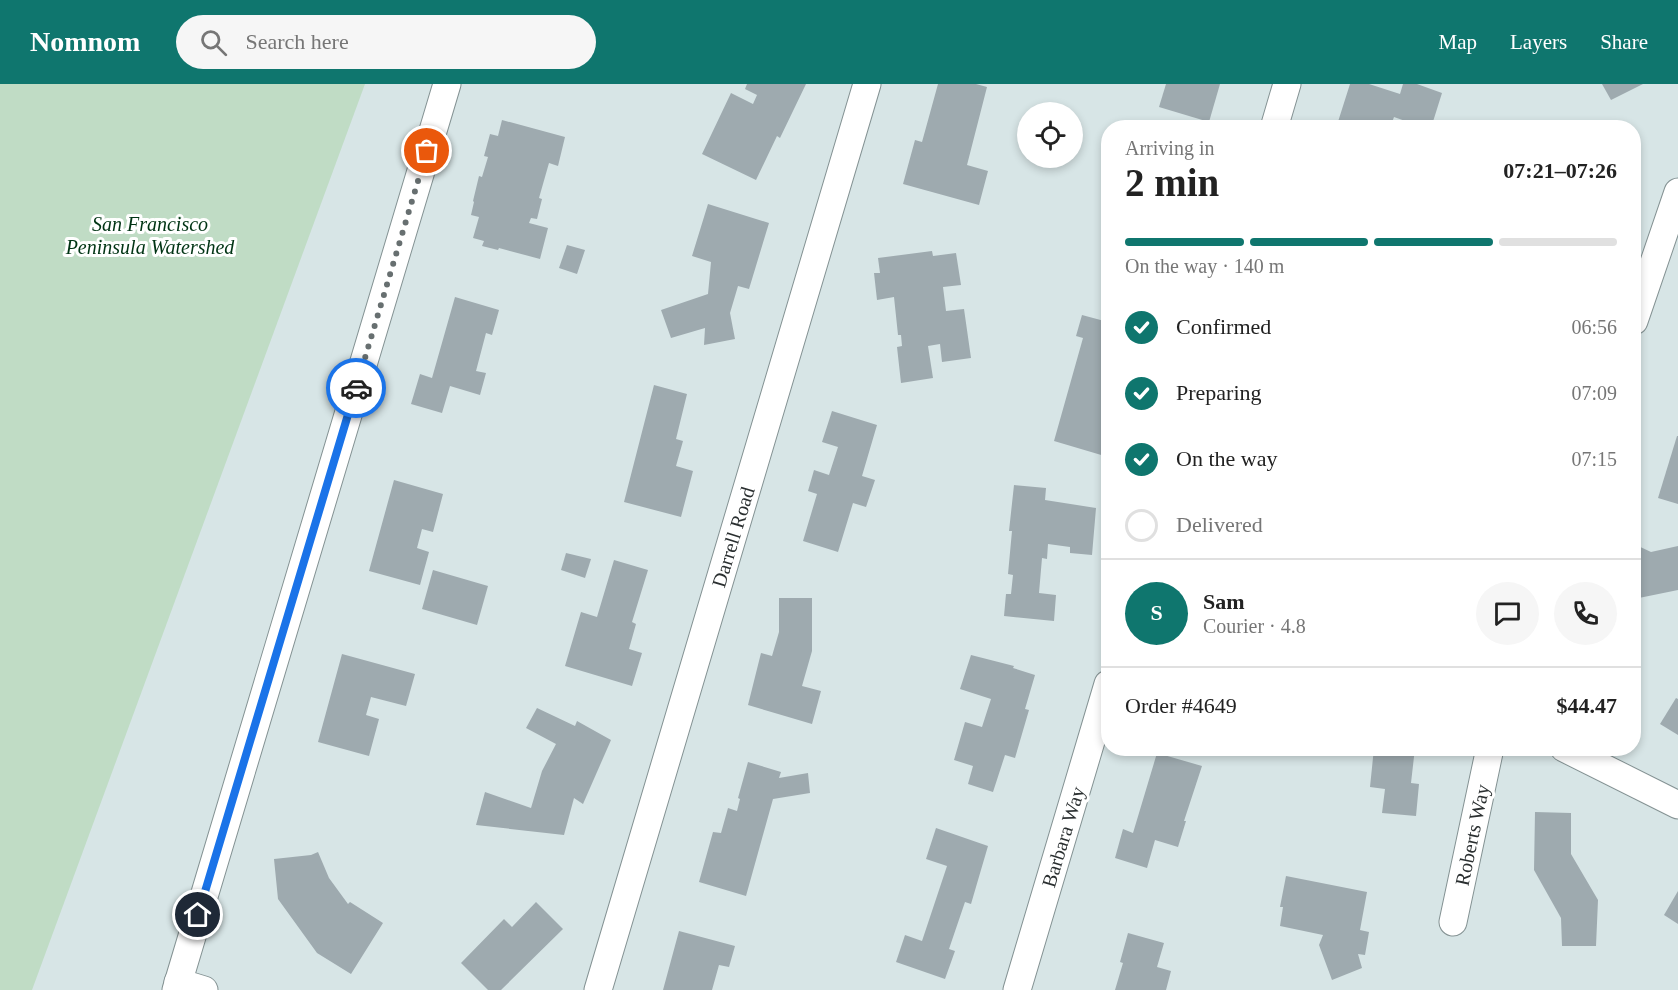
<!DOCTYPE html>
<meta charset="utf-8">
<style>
:root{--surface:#fff;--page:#f6f6f6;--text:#222;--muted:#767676;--line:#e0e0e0;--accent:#0f766e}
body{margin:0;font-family:Georgia,serif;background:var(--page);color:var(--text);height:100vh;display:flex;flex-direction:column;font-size:22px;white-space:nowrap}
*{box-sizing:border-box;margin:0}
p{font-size:20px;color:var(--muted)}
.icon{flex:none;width:33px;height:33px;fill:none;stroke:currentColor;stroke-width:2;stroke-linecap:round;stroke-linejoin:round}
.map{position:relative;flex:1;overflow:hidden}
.panel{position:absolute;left:1101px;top:36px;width:540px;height:636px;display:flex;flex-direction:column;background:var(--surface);border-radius:24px;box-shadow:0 3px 9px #0003}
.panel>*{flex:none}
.controls{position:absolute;left:1017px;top:18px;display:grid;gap:12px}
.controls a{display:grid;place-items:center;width:66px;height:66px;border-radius:50%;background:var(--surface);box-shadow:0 3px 9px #0003;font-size:30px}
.pin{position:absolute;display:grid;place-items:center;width:51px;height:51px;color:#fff;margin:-26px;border:3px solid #fff;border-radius:50%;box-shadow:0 2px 6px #0007}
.courier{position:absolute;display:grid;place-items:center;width:60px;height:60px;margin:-30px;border:4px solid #1a73e8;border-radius:50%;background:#fff;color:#222;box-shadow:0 2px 8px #0007}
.overview em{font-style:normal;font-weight:600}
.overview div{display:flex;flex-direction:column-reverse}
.overview{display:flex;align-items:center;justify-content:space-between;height:102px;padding:0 24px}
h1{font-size:39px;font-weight:600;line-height:45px}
.bar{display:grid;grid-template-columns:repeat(4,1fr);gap:9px 6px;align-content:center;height:72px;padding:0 24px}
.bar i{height:8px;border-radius:4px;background:var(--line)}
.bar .current{background:var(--accent)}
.bar p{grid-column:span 4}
.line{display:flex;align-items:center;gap:15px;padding:0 24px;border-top:2px solid var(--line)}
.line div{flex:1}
.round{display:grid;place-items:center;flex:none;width:63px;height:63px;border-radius:32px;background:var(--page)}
ol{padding:0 24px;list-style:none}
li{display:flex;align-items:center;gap:18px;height:66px}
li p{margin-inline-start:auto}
li .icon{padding:6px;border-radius:50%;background:var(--accent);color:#fff;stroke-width:4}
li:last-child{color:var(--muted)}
li i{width:33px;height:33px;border:3px solid var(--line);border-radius:50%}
header{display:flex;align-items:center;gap:36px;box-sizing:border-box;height:84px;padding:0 30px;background:var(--accent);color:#fff}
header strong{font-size:28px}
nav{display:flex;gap:33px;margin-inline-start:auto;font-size:21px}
.search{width:420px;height:54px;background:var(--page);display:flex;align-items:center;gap:15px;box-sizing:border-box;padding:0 21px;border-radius:33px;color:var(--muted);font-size:22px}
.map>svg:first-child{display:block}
.green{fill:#c0dcc5}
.building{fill:#9eaaaf}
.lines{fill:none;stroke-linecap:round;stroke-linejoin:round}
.street-casing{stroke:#849293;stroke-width:29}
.street{stroke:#fff;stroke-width:27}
.done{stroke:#676f70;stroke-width:6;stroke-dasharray:0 10.8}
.route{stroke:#1a73e8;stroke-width:8}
.labels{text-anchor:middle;stroke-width:6;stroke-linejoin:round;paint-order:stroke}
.park-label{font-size:20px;font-style:italic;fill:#003414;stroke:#fff}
.street-label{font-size:20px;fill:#2a2f30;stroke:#fff}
</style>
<header>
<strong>Nomnom</strong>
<div class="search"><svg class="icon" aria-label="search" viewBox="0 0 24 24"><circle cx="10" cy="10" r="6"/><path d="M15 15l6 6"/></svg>Search here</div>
<nav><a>Map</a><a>Layers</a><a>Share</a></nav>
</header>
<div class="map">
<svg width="1678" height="906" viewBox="0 0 1678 906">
<rect width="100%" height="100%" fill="#d7e5e6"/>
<polygon class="green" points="0,0 365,0 32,906 0,906"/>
<g class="building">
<polygon points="747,0 806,0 780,54 777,52 756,96 702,70 731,9 753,20 757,11 745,5"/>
<polygon points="938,0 976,0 987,3 967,81 988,87 979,121 903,100 915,56 922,58"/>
<polygon points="1166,0 1220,0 1209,38 1159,23"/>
<polygon points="1350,0 1369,0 1400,10 1403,0 1417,0 1442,9 1431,44 1425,44 1394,33 1390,44 1336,44"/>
<polygon points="1602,0 1643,0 1611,16"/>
<polygon points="502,36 565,53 558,82 549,79 539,114 542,115 537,135 531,134 529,139 548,144 540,175 499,164 498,166 482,162 484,157 473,154 479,133 471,131 474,118 473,117 479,92 482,93 488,73 484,72 490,50 498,52"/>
<polygon points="708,120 769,139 749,205 738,202 730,229 735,255 704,261 705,244 671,254 661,226 708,210 711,178 692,172"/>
<polygon points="567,161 585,166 577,190 559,184"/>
<polygon points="932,167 933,172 956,169 961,201 943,203 946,227 964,225 971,274 942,278 940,260 928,262 933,294 901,299 897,263 902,262 901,251 898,251 894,213 877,216 874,189 880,189 878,174"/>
<polygon points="455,213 499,226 492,251 486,249 476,287 486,289 480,311 450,302 442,329 411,320 420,290 432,294"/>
<polygon points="1082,231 1108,238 1108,314 1104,330 1108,331 1108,373 1054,357 1083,254 1076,252"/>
<polygon points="654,301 687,310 676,355 683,357 676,382 693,387 681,433 624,418"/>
<polygon points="832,327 877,341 862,392 875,396 866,423 853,419 838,468 803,457 817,410 808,407 814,386 829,391 838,363 822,358"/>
<polygon points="1677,352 1678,352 1678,420 1658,414"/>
<polygon points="394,396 443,410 433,448 422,445 417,464 429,468 420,501 369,487"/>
<polygon points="1014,401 1046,404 1045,416 1096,424 1092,471 1070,469 1070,463 1048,460 1047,475 1042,474 1039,509 1056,511 1054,537 1004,532 1006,510 1011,510 1013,491 1008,490 1012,447 1009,447"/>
<polygon points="1634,460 1651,468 1678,462 1678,506 1634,515"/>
<polygon points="566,469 591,475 585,494 561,486"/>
<polygon points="614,476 648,486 632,538 636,540 629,565 642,569 632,602 565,582 581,528 597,533"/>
<polygon points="433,486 488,502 477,541 422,525"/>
<polygon points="779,514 812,514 812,567 802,602 821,607 812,640 748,621 761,569 772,572 779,548"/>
<polygon points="342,570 415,590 406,622 371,613 366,631 379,635 369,672 318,658"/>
<polygon points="971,571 1014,582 1013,584 1035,591 1025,625 1029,626 1015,674 1005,671 993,708 968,700 973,682 954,676 965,638 982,643 991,615 960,605"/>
<polygon points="1676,614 1678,615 1678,651 1660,640"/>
<polygon points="537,624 575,642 577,637 611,656 583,720 574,714 564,751 476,741 485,708 531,724 542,687 556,660 526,644"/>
<polygon points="1374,664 1415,664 1411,699 1419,700 1416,732 1382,729 1385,705 1370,703"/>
<polygon points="1157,669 1202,682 1184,737 1186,737 1178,763 1155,756 1147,784 1115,774 1123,745 1133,749"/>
<polygon points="748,678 781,688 779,694 808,689 810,709 773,715 746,812 699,798 713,748 721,749 728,724 737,727 740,715 738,714"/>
<polygon points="1535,728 1571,729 1571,770 1598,816 1596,862 1562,862 1561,834 1534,786"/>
<polygon points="936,744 988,762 971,820 965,818 949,865 955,867 945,895 896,878 905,851 922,857 947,782 926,775"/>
<polygon points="318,768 329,794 348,820 350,818 383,839 351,890 317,869 278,815 274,775 311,771"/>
<polygon points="1286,792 1367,808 1360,846 1369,848 1365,871 1358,870 1362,884 1332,896 1319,861 1323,851 1280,842 1283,823 1280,823"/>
<polygon points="1678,807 1678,840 1664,831"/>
<polygon points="536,818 563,845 501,906 488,906 461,879 504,835 512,843"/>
<polygon points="679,847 735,862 729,883 719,881 712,906 663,906"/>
<polygon points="1128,849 1164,859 1157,883 1171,887 1166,906 1115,906 1123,879 1120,878"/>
</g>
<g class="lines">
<defs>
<g id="street">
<polyline points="1274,44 1287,0"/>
<polyline points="1634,237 1678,108"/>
<polyline points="1564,664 1678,721"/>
<polyline points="1453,838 1490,664"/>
<polyline points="178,898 204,906"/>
<polyline points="176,906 447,0"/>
<polyline points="598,906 867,0"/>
<polyline points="1017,906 1108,600"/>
</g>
</defs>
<use href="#street" class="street-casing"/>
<use href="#street" class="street"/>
</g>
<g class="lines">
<polyline class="done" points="356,304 427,67"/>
<polyline class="route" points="198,831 356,304"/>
</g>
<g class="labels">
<g class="park-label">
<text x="150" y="147">San Francisco<tspan x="150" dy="23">Peninsula Watershed</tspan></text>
</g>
<g class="street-label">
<text transform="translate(733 453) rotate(-73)" y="7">Darrell Road</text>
<text transform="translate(1472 751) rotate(-78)" y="7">Roberts Way</text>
<text transform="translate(1063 753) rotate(-73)" y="7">Barbara Way</text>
</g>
</g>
</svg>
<div class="controls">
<a><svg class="icon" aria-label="locate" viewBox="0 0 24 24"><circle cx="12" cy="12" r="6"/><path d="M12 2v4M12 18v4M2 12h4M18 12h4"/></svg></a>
</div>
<div class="pin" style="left:427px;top:67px;background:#ea580c"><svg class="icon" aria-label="bag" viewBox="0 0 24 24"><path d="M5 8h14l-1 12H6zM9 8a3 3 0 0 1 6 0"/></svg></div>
<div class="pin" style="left:198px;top:831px;background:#1f2937"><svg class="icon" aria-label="home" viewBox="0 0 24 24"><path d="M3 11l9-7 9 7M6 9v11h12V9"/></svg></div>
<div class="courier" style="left:356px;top:304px"><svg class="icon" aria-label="car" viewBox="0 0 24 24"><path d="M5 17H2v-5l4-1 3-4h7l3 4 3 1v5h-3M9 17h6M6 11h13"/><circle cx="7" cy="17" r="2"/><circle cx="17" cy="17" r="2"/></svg></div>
<section class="panel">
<div class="overview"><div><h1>2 min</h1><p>Arriving in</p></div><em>07:21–07:26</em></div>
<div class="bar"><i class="current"></i><i class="current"></i><i class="current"></i><i></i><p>On the way · 140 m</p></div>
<ol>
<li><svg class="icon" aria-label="check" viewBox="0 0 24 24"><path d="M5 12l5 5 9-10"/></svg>Confirmed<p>06:56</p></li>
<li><svg class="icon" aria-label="check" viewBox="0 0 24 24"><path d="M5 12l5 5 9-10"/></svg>Preparing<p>07:09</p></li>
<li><svg class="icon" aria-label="check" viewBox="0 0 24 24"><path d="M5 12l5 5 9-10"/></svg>On the way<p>07:15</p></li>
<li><i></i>Delivered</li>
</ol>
<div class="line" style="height:108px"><b class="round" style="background:var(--accent);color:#fff">S</b><div><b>Sam</b><p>Courier · 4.8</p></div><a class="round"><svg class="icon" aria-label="chat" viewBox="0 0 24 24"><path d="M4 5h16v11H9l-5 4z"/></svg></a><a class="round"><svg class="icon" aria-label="phone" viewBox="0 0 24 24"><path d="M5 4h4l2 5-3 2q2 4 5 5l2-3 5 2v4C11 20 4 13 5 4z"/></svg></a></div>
<div class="line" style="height:78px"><div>Order #4649</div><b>$44.47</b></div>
</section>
</div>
